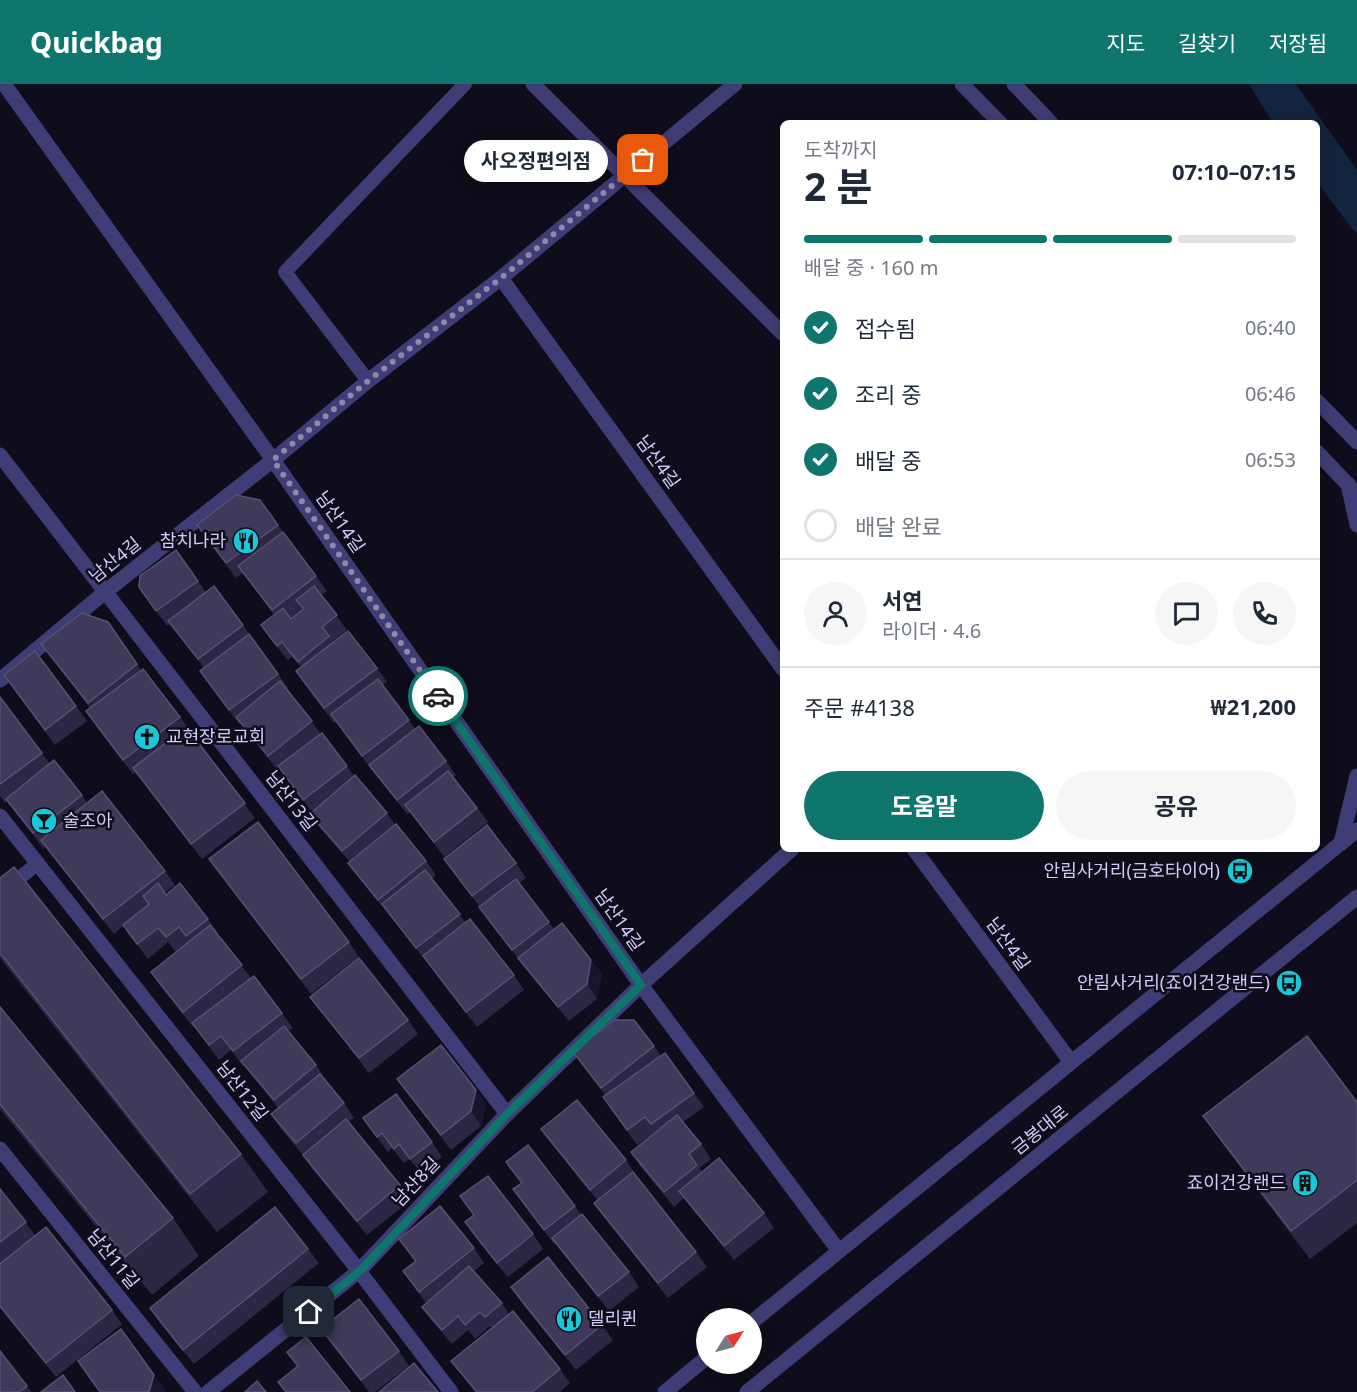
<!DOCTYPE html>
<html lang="ko">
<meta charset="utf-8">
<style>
:root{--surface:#fff;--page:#f6f6f7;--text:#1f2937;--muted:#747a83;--line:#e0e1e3;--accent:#0f766e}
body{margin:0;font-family:"Noto Sans","Noto Sans KR",sans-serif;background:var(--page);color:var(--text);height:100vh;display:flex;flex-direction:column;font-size:22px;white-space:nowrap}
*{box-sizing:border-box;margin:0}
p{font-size:20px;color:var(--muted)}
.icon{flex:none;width:33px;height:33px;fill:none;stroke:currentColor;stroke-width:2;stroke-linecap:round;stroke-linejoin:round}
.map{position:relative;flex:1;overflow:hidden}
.details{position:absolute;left:780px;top:36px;width:540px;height:732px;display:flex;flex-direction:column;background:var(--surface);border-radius:9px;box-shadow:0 3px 15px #0003}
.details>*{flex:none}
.needle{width:39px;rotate:54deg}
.buttons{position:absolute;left:696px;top:1224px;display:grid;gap:12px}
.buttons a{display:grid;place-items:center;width:66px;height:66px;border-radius:50%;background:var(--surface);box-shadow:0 3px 15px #0003;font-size:30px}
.pin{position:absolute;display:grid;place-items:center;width:51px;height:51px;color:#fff;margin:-26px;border-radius:12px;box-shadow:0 3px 9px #0006}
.courier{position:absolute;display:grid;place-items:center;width:60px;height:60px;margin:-30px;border:4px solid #0f766e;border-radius:50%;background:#fff;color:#222;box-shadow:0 2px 8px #0007}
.bubble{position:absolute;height:42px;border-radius:21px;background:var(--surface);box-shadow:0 3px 15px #0003;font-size:20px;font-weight:700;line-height:42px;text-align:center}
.overview em{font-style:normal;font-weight:700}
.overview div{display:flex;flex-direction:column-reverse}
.overview{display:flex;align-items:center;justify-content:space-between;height:102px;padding:0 24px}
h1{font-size:39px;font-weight:700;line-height:45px}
.bar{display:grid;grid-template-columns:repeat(4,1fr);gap:9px 6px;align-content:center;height:72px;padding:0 24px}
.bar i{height:8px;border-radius:4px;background:var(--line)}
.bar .current{background:var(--accent)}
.bar p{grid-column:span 4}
.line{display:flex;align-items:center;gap:15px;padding:0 24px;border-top:2px solid var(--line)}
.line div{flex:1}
.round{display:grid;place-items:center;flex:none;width:63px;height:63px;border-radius:32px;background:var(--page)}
ol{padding:0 24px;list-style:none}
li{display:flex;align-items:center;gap:18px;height:66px}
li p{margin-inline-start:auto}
li .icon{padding:6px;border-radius:50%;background:var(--accent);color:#fff;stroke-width:4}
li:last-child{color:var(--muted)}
li i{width:33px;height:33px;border:3px solid var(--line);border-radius:50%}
.cta{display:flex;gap:12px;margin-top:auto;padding:12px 24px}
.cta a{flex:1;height:69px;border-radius:36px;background:var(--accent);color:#fff;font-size:24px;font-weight:700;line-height:69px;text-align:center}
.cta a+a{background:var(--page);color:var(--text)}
header{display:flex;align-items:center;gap:36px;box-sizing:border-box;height:84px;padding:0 30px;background:var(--accent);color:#fff}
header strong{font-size:28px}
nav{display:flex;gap:33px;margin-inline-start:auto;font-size:21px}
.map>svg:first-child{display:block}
.water{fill:#12243e}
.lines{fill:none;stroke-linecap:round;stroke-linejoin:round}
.service{stroke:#3f3d75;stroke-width:14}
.minor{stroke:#3f3d75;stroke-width:15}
.tertiary{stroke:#3f3d75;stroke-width:15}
.wall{fill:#2d2746}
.shaded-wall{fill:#1a152d}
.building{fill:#3f395a;stroke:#565073;stroke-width:1.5}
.done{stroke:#8d89ab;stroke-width:6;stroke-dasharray:0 10.8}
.route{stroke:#0f766e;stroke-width:8}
.labels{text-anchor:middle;stroke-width:5;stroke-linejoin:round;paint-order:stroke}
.street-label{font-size:18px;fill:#d1ccf9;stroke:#0f0d1b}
.poi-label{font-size:18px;fill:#d1ccf9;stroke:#0f0d1b;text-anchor:end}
</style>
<header>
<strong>Quickbag</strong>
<nav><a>지도</a><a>길찾기</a><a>저장됨</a></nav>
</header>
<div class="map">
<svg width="1357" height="1308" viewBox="0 0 1357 1308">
<rect width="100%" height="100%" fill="#0f0d1b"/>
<polygon class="water" points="1249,0 1296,0 1357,86 1357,149 1352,145 1317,98 1317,39 1273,39"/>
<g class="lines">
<g class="service">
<polyline points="368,297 285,188 465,0"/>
<polyline points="0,810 38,779"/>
</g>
<g class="minor">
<polyline points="4,0 273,376 641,901 839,1167"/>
<polyline points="533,0 783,250"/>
<polyline points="501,194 783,585"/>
<polyline points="0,371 507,1030"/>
<polyline points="0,596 105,508 273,376 368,297 501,194 735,0"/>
<polyline points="0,732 359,1187 451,1308"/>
<polyline points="914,765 1071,978"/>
<polyline points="0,1065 195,1308"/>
<polyline points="208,1308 359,1187 507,1030 641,901 792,765"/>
</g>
<g class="tertiary">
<polyline points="962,0 1000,39"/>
<polyline points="1014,0 1051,39"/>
<polyline points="1317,317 1357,358"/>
<polyline points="1317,368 1357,410"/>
<polyline points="1348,400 1357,441"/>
<polyline points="1341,759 1357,692"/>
<polyline points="752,1238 1357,746"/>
<polyline points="665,1308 706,1274"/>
<polyline points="747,1308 1357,813"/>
</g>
</g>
<g class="wall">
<polygon points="197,441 278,441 327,507 321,511 347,546 333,557 333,558 377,584 387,598 383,601 415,645 446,677 456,691 454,693 488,738 444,773 410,728 407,730 372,686 336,638 334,639 306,602 296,587 301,583 292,573 288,576 271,556 261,541 274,531 243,489 236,494"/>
<polygon points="176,466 206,508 243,541 288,604 287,605 321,650 322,649 354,692 387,729 395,741 426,777 436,791 432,795 466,839 514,891 524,906 477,943 427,878 359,794 348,779 350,778 320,744 310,730 312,728 280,686 278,687 241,639 239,640 200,587 204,584 170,539 167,542 139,503"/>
<polygon points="108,538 141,586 180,633 255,734 202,775 136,688 133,690 96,642 86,627 90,624 52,574 41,560"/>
<polygon points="4,591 76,622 87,637 55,661"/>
<polygon points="0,613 50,680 82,711 87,719 165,787 175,801 165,809 166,811 208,835 218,849 217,850 251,894 282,929 293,944 288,947 316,981 326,996 326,997 344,1019 354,1034 349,1038 400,1101 411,1116 367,1151 313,1086 303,1071 281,1045 271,1030 278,1024 244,981 243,982 231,966 219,976 194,942 193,943 161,903 151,888 176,868 168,858 148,875 123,842 114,850 45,763 43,764 7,717 5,719 0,712"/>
<polygon points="209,775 349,858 359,873 311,910"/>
<polygon points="444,775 516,779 526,794 519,799 554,845 591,876 602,890 597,915 569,937 489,838 480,823"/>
<polygon points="0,794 241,1070 268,1108 217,1148 0,874"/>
<polygon points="310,913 408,936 418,950 369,989 321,927"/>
<polygon points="0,923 173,1134 199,1172 152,1211 0,1025"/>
<polygon points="654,962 661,972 665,969 704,1023 683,1038 701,1060 711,1075 700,1084 702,1088 764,1129 774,1144 734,1176 684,1114 674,1123 641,1083 631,1068 656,1048 656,1047 637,1061 603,1013 605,1011 573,968"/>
<polygon points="397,995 476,1006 486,1020 481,1042 451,1066"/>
<polygon points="1357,1018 1357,1139 1310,1175 1222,1059 1203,1032"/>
<polygon points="363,1034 432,1058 442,1073 421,1089 409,1075 404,1079 392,1064 388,1068"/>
<polygon points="541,1045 626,1076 636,1091 635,1091 696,1168 707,1183 668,1214 605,1134 594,1119 598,1117 552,1060"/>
<polygon points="506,1078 575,1122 581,1131 629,1188 639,1203 609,1227 555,1159 554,1160 513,1105 521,1099"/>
<polygon points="0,1105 35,1151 112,1226 122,1240 56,1293 0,1224"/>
<polygon points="474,1132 533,1150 543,1165 508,1193 475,1153 465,1138"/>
<polygon points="399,1155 474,1164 484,1179 474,1187 502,1219 509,1230 560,1285 570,1299 560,1308 475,1308 451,1277 492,1244 490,1242 475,1255 468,1246 452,1260 432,1237 422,1223 426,1219 403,1187 415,1178"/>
<polygon points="308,1165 319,1179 194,1280 160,1239 150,1224"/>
<polygon points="511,1203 602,1241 613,1256 576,1286 521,1218"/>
<polygon points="321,1245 399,1267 409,1282 375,1308 369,1308"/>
<polygon points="0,1267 31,1308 0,1308"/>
</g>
<g class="shaded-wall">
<polygon points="591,876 602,890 597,915 587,900"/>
<polygon points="476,1006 486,1020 481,1042 471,1027"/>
<polygon points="154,1291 165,1305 164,1308 149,1308"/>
</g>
<g class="building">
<polygon points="236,411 260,416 278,441 226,479 197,441"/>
<polygon points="283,448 316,492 272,526 238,482"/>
<polygon points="176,466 198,497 156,527 139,503 140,492"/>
<polygon points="214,502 243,541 198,575 168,537"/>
<polygon points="314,502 337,531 322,543 329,552 298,578 282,558 277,562 261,541 283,524 291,535 304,525 296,516"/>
<polygon points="82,529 108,538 137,580 88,619 41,560"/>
<polygon points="348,547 377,584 324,624 296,587"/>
<polygon points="249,550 278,590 229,626 200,587"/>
<polygon points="35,567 76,622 45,646 4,591"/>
<polygon points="143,585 180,633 123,676 86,627"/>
<polygon points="378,595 409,636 362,672 331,630"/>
<polygon points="280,597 312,637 268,672 236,633"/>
<polygon points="0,613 42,669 0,700"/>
<polygon points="419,642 446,677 397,716 369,681"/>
<polygon points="186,643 245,719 191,760 133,684"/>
<polygon points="322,649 347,682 303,716 278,682"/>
<polygon points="54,676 82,711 33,749 6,715"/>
<polygon points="448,687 477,724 434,758 405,721"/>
<polygon points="355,691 387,729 342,767 310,730"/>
<polygon points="102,707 165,787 103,835 41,756"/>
<polygon points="258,738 349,858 301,895 209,775"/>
<polygon points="396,740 426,777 378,816 348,779"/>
<polygon points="487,741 516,779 472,812 444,775"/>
<polygon points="14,783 241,1070 190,1110 0,869 0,794"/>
<polygon points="425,786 460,830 416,864 382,820"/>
<polygon points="516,795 549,838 512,866 479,823"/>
<polygon points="158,799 166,811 180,799 208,835 186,852 179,843 166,853 158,844 137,860 123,841 149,820 143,812"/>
<polygon points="470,835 514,891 466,928 423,872"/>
<polygon points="562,839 591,876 587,900 558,923 518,874"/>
<polygon points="210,841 242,881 183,928 151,888"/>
<polygon points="359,874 408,936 359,974 310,913"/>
<polygon points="254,892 282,929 233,967 221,952 209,961 192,939"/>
<polygon points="0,923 173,1134 125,1173 0,1020"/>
<polygon points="614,936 634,936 654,962 601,1004 573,968"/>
<polygon points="284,942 316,981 274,1016 241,977"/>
<polygon points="1307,952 1357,1018 1357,1096 1291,1147 1203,1032"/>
<polygon points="441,961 476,1006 471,1027 441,1051 397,995"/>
<polygon points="665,969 694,1009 651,1040 645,1033 627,1046 603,1013"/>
<polygon points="320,990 344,1019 296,1059 271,1030"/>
<polygon points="396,1010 432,1058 410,1075 399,1060 394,1065 382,1049 377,1053 363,1034"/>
<polygon points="577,1016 626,1076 590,1106 541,1045"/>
<polygon points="677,1031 701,1060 689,1070 697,1081 664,1108 631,1068"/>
<polygon points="346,1035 400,1101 357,1137 303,1071"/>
<polygon points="528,1061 575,1122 544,1146 513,1105 522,1099 506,1078"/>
<polygon points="719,1074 764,1129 724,1162 679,1107"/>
<polygon points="633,1088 696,1168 658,1199 594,1119"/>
<polygon points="488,1092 533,1150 497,1179 465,1138 474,1131 460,1112"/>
<polygon points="0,1105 26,1138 0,1158"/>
<polygon points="440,1122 474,1164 419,1208 403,1187 416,1177 399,1155"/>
<polygon points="275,1123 308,1165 183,1266 150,1224"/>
<polygon points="582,1130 629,1188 598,1212 552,1154"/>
<polygon points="46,1143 112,1226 46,1279 0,1222 0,1180"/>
<polygon points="548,1173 602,1241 565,1271 511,1203"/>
<polygon points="469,1182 502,1219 485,1233 480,1228 465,1241 458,1232 442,1246 422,1223"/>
<polygon points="359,1215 399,1267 361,1296 321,1245"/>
<polygon points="513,1227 560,1285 532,1308 477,1308 451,1277"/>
<polygon points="121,1245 154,1291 149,1308 100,1308 78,1277"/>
<polygon points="306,1253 350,1308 286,1308 278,1298 298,1282 287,1268"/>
<polygon points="0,1267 27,1302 19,1308 0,1308"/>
<polygon points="414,1279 438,1308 379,1308"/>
<polygon points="63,1291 75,1308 41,1308"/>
<polygon points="257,1297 266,1308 245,1308"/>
</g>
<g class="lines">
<polyline class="done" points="438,612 273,376 368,297 501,194 643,76"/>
<polyline class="route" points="309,1228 360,1187 507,1030 641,901 438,612"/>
</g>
<defs>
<symbol id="restaurant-disc" viewBox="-11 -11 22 22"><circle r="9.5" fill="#18c7da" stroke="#0f0d1b"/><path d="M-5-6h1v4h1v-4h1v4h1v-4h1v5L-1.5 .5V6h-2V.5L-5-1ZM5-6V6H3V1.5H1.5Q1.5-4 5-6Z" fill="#111"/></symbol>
<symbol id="church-disc" viewBox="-11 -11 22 22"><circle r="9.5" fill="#18c7da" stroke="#0f0d1b"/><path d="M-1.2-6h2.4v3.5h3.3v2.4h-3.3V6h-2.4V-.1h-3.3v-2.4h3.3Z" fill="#111"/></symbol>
<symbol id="bar-disc" viewBox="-11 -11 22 22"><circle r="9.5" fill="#18c7da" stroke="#0f0d1b"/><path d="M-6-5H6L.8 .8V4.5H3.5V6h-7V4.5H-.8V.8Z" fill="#111"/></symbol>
<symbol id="bus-disc" viewBox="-11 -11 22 22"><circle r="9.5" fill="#18c7da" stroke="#0f0d1b"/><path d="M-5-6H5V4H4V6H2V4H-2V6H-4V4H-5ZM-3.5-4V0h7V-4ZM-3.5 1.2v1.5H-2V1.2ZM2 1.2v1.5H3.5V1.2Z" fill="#111"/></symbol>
<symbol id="building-disc" viewBox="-11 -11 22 22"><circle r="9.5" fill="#18c7da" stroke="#0f0d1b"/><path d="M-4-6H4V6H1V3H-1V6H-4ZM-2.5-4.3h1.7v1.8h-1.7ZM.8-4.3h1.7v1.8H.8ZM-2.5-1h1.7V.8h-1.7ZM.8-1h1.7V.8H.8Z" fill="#111"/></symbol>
</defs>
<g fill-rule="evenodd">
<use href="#restaurant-disc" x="231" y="442" width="30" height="30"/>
<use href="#church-disc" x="132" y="638" width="30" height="30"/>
<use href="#bar-disc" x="29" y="722" width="30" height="30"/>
<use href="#bus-disc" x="1225" y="772" width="30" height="30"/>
<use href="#bus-disc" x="1274" y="884" width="30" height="30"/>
<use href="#building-disc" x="1290" y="1084" width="30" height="30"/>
<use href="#restaurant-disc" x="554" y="1220" width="30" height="30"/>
</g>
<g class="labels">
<g class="street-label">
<text transform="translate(658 378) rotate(54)" y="6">남산4길</text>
<text transform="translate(340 438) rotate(55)" y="6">남산14길</text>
<text transform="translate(115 476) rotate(-39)" y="6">남산4길</text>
<text transform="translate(291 717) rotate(52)" y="6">남산13길</text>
<text transform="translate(619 836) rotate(55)" y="6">남산14길</text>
<text transform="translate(1008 860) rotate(54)" y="6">남산4길</text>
<text transform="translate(242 1007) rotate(52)" y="6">남산12길</text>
<text transform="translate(1040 1046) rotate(-39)" y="6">금봉대로</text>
<text transform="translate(416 1098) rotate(-47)" y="6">남산8길</text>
<text transform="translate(113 1175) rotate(51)" y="6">남산11길</text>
</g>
<g class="poi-label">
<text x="226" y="463">참치나라</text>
<text x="166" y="659" text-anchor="start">교현장로교회</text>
<text x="63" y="743" text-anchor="start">술조아</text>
<text x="1220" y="793">안림사거리(금호타이어)</text>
<text x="1270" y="905">안림사거리(죠이건강랜드)</text>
<text x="1286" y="1105">죠이건강랜드</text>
<text x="588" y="1241" text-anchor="start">델리퀸</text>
</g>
</g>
</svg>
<div class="buttons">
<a><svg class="needle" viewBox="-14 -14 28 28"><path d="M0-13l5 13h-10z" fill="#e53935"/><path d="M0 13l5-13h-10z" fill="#747a83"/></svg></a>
</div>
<div class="pin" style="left:643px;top:76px;background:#ea580c"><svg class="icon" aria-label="bag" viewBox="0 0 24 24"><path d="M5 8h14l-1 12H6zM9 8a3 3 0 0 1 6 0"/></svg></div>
<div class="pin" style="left:309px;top:1228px;background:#1f2937"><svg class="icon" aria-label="home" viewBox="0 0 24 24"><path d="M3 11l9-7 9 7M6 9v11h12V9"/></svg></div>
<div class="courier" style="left:438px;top:612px"><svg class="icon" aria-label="car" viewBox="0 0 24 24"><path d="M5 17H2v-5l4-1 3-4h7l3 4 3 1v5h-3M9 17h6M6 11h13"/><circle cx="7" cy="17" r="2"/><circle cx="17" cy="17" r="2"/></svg></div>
<div class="bubble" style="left:464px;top:56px;width:144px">사오정편의점</div>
<section class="details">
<div class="overview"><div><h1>2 분</h1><p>도착까지</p></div><em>07:10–07:15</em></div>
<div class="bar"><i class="current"></i><i class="current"></i><i class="current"></i><i></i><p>배달 중 · 160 m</p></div>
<ol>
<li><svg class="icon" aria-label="check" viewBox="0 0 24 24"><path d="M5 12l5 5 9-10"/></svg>접수됨<p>06:40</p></li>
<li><svg class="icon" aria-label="check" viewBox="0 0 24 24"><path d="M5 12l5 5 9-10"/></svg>조리 중<p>06:46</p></li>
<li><svg class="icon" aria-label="check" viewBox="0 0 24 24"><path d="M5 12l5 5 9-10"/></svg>배달 중<p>06:53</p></li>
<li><i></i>배달 완료</li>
</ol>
<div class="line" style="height:108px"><a class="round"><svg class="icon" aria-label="person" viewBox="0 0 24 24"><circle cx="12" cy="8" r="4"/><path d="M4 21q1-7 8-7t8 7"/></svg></a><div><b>서연</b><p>라이더 · 4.6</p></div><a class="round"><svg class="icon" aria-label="chat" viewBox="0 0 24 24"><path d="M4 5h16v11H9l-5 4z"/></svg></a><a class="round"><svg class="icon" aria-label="phone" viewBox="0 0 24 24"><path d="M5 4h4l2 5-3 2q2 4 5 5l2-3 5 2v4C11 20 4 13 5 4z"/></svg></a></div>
<div class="line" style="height:78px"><div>주문 #4138</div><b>₩21,200</b></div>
<div class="cta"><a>도움말</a><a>공유</a></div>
</section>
</div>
